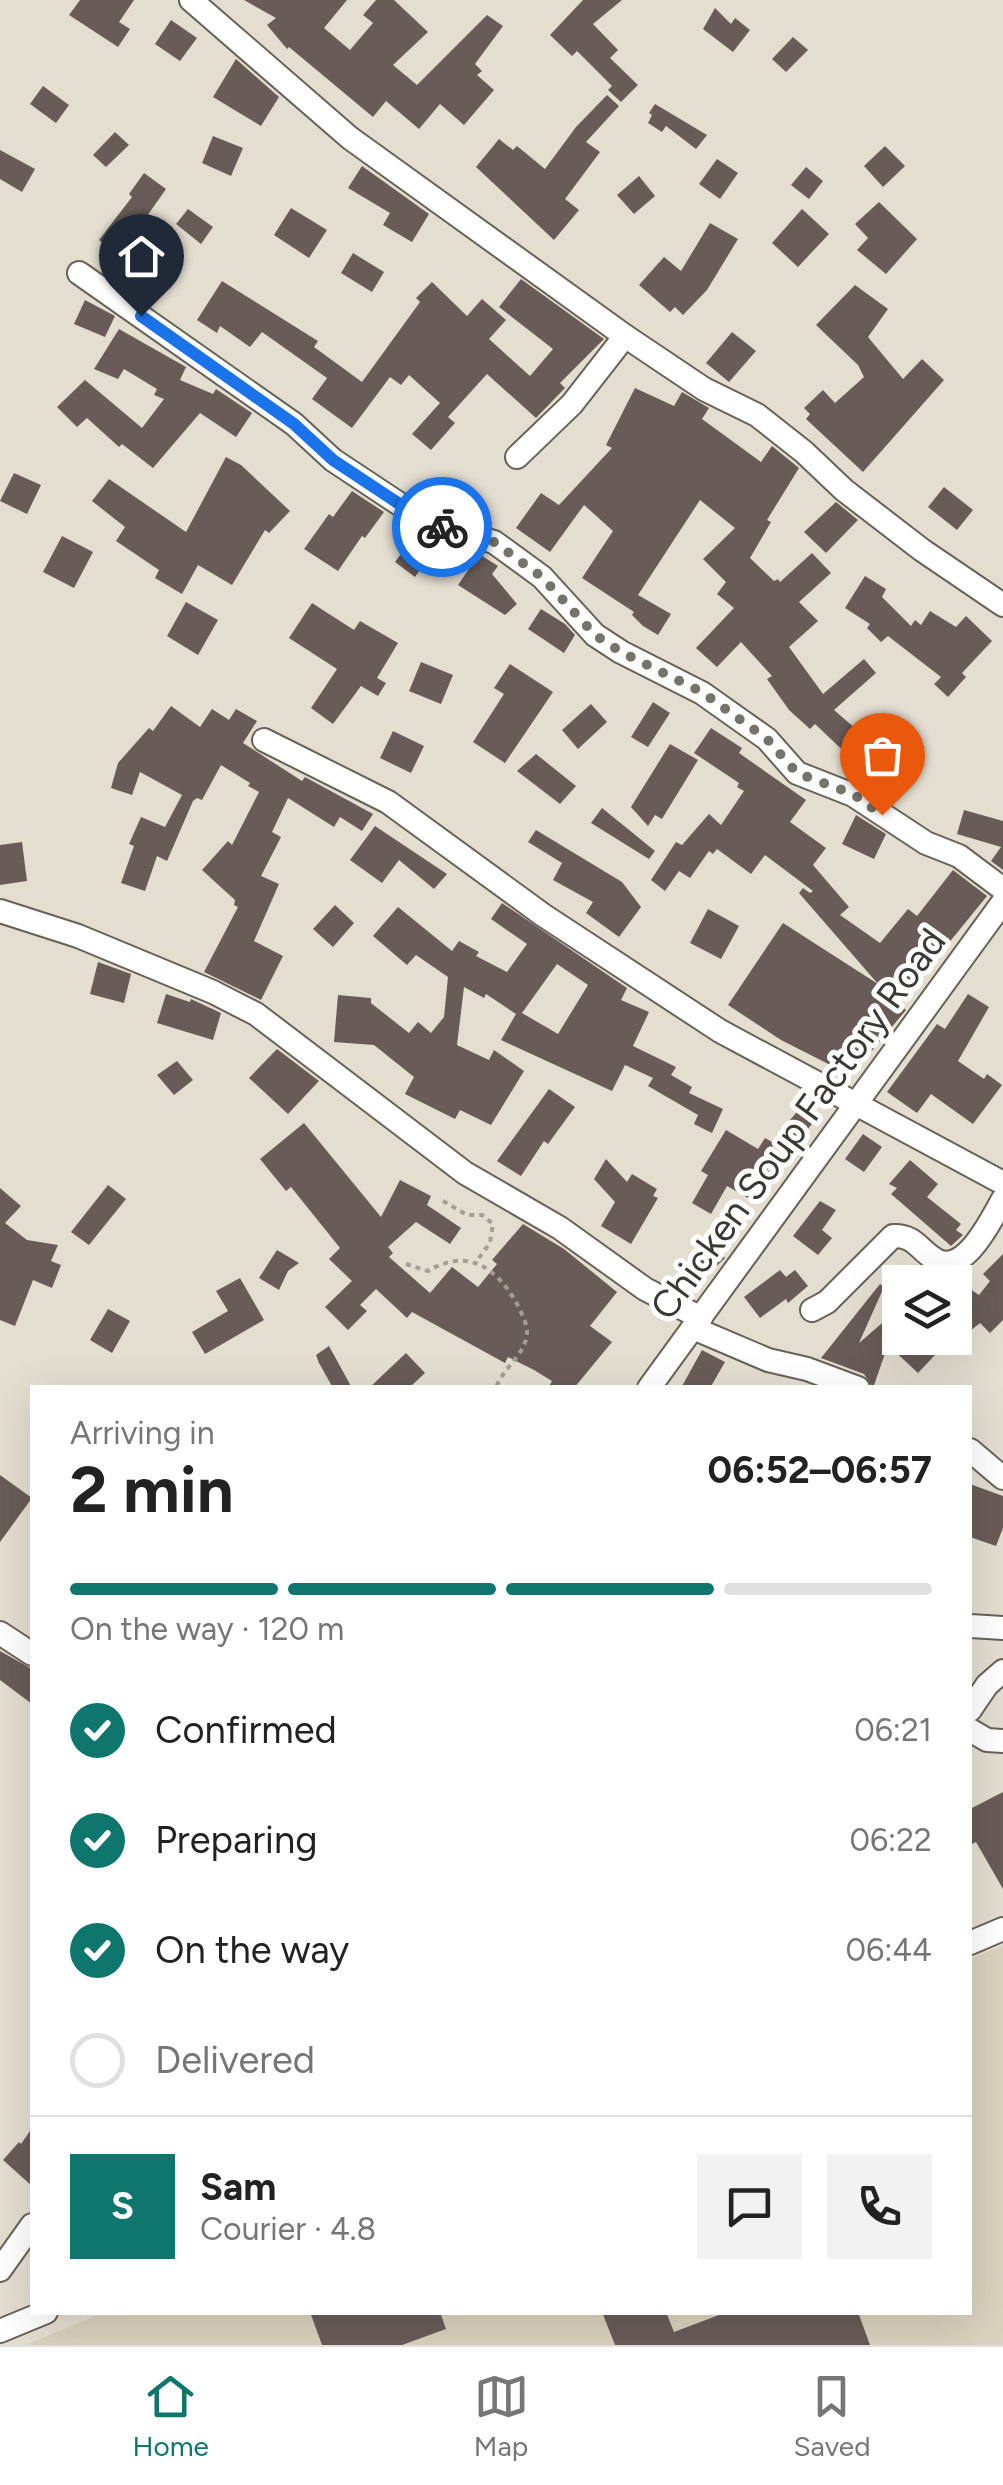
<!DOCTYPE html>
<meta charset="utf-8">
<style>
:root{--surface:#fff;--page:#f2f2f2;--text:#222;--muted:#767676;--line:#e0e0e0;--accent:#0f766e}
body{margin:0;font-family:Figtree,sans-serif;background:var(--page);color:var(--text);height:100vh;display:flex;flex-direction:column;font-size:38px;white-space:nowrap}
*{box-sizing:border-box;margin:0}
p{font-size:32px;color:var(--muted)}
.icon{flex:none;width:55px;height:55px;fill:none;stroke:currentColor;stroke-width:2;stroke-linecap:round;stroke-linejoin:round}
.map{position:relative;flex:1;overflow:hidden}
.side{position:absolute;left:30px;top:1385px;width:942px;height:930px;display:flex;flex-direction:column;background:var(--surface);border-radius:0px;box-shadow:0 10px 40px #0002}
.side>*{flex:none}
.tools{position:absolute;left:882px;top:1265px;display:grid;gap:20px}
.tools a{display:grid;place-items:center;width:90px;height:90px;border-radius:0px;background:var(--surface);box-shadow:0 10px 40px #0002;font-size:50px}
.pin{position:absolute;display:grid;place-items:center;width:85px;height:85px;color:#fff;margin:-102px -42px;border-radius:50% 50% 50% 0;rotate:-45deg;box-shadow:0 0 10px #0007}
.pin .icon{rotate:45deg}
.courier{position:absolute;display:grid;place-items:center;width:100px;height:100px;margin:-50px;border:8px solid #1a73e8;border-radius:50%;background:#fff;color:#222;box-shadow:0 2px 12px #0007}
.headline em{font-style:normal;font-weight:700}
.headline div{display:flex;flex-direction:column-reverse}
.headline{display:flex;align-items:center;justify-content:space-between;height:170px;padding:0 40px}
h1{font-size:65px;font-weight:700;line-height:75px}
.bar{display:grid;grid-template-columns:repeat(4,1fr);gap:15px 10px;align-content:center;height:120px;padding:0 40px}
.bar i{height:12px;border-radius:8px;background:var(--line)}
.bar .on{background:var(--accent)}
.bar p{grid-column:span 4}
.line{display:flex;align-items:center;gap:25px;padding:0 40px;border-top:2px solid var(--line)}
.line div{flex:1}
.round{display:grid;place-items:center;flex:none;width:105px;height:105px;border-radius:0px;background:var(--page)}
ol{padding:0 40px;list-style:none}
li{display:flex;align-items:center;gap:30px;height:110px}
li p{margin-inline-start:auto}
li .icon{padding:10px;border-radius:50%;background:var(--accent);color:#fff;stroke-width:4}
li:last-child{color:var(--muted)}
li i{width:55px;height:55px;border:5px solid var(--line);border-radius:50%}
.dock{display:flex;justify-content:space-around;align-items:center;height:140px;border-top:2px solid var(--line);background:var(--surface);font-size:28px;color:var(--muted)}
.dock a{display:grid;justify-items:center;gap:5px}
.dock .on{color:var(--accent)}
.map>svg:first-child{display:block}
.built{fill:#dad1be}
.building{fill:#695c58;fill-rule:evenodd}
.lines{fill:none;stroke-linecap:round;stroke-linejoin:round}
.street-casing{stroke:#676257;stroke-width:26}
.path{stroke:#a29e94;stroke-width:4;stroke-dasharray:5 5;stroke-linecap:butt}
.street{stroke:#fff;stroke-width:22}
.done{stroke:#76736b;stroke-width:10;stroke-dasharray:0 18}
.route{stroke:#1a73e8;stroke-width:12}
.labels{text-anchor:middle;stroke-width:10;stroke-linejoin:round;paint-order:stroke}
.street-label{font-size:38px;fill:#3b3934;stroke:#fff}
</style>
<div class="map">
<svg width="1003" height="2345" viewBox="0 0 1003 2345">
<rect width="100%" height="100%" fill="#e4ded1"/>
<polygon class="built" points="1003,1946 1003,2345 25,2345 105,2312 970,2312 970,1959"/>
<g class="building">
<polygon points="80,0 134,0 119,22 130,29 118,47 69,15"/>
<polygon points="244,0 347,0 324,28 350,50 373,23 363,15 376,0 394,0 428,32 393,65 417,85 487,15 503,26 475,64 482,71 477,75 494,90 464,125 440,104 419,129 386,101 373,117 289,47 287,49 267,25 276,18"/>
<polygon points="583,0 622,0 593,24 618,50 610,58 638,85 621,102 608,90 612,86 577,51 572,56 550,35"/>
<polygon points="715,8 731,24 735,18 750,30 733,52 703,29"/>
<polygon points="171,20 197,38 180,61 155,44"/>
<polygon points="793,37 808,50 786,72 772,59"/>
<polygon points="236,59 279,97 261,126 213,97"/>
<polygon points="43,86 69,105 56,123 30,104"/>
<polygon points="607,95 619,106 586,142 600,152 565,199 579,210 554,240 476,167 499,139 513,150 517,146 545,169 576,127"/>
<polygon points="655,104 707,135 696,149 666,126 662,132 648,123 652,115 649,113"/>
<polygon points="115,132 129,145 106,167 93,155"/>
<polygon points="213,136 243,148 231,176 202,163"/>
<polygon points="885,146 905,166 883,187 864,166"/>
<polygon points="0,150 35,169 22,192 0,179"/>
<polygon points="717,159 738,173 720,199 699,184"/>
<polygon points="362,166 429,214 412,242 383,225 390,213 348,188"/>
<polygon points="806,167 823,181 809,199 791,185"/>
<polygon points="144,173 166,189 119,256 99,240 132,197 129,194"/>
<polygon points="639,176 655,196 634,214 617,195"/>
<polygon points="879,202 917,239 886,274 857,250 868,238 855,224"/>
<polygon points="291,208 327,230 309,258 274,235"/>
<polygon points="188,209 213,227 201,244 176,224"/>
<polygon points="802,209 829,234 798,267 772,243"/>
<polygon points="710,223 738,239 707,290 683,315 675,307 670,312 639,285 664,257 681,271"/>
<polygon points="353,253 384,272 372,292 341,273"/>
<polygon points="521,279 604,339 560,383 565,388 536,418 487,374 448,417 455,423 431,450 412,434 440,403 409,375 401,385 390,377 352,428 312,399 327,378 262,332 250,347 220,326 217,333 197,320 222,281 318,341 314,347 362,382 420,302 416,298 432,282 467,316 482,299 506,320 489,339 530,376 553,349 499,307"/>
<polygon points="855,285 888,309 868,337 903,379 922,359 944,380 863,472 806,419 810,414 804,408 823,390 835,403 864,377 858,365 816,325"/>
<polygon points="85,300 115,316 105,337 74,324"/>
<polygon points="119,329 186,367 180,380 213,394 216,389 252,413 236,437 200,413 153,468 122,444 119,447 87,418 77,427 57,407 85,380 142,428 164,399 154,395 157,389 124,369 118,379 94,369"/>
<polygon points="732,332 756,351 729,382 706,363"/>
<polygon points="635,388 674,406 682,392 709,408 702,419 761,462 772,446 799,468 767,520 771,522 750,558 774,581 778,579 780,582 812,553 831,573 799,602 818,621 789,647 823,694 864,659 876,673 834,710 870,741 853,760 815,724 810,729 789,710 767,679 772,676 741,642 717,667 696,648 734,608 717,594 726,582 703,559 735,528 700,500 638,595 671,614 658,635 643,626 632,615 634,612 582,578 613,531 584,505 550,552 516,528 541,493 559,505 612,448 606,445"/>
<polygon points="226,457 241,465 290,511 269,533 265,530 232,585 198,565 182,594 155,578 159,570 116,541 125,527 92,501 109,479 186,532"/>
<polygon points="14,473 41,485 27,514 0,501"/>
<polygon points="944,487 973,510 957,530 928,507"/>
<polygon points="352,491 384,512 365,538 362,536 338,571 304,549 329,514 333,517"/>
<polygon points="836,502 858,520 826,553 804,532"/>
<polygon points="417,532 434,539 426,551 431,554 415,577 395,562"/>
<polygon points="62,536 93,552 74,588 43,572"/>
<polygon points="479,554 498,566 492,574 517,604 505,615 458,585"/>
<polygon points="865,576 886,589 882,597 911,626 915,620 921,625 930,611 956,627 966,616 992,641 962,673 966,677 948,697 934,684 941,677 888,636 881,642 867,628 870,624 845,608"/>
<polygon points="186,602 218,620 198,655 167,636"/>
<polygon points="312,603 354,630 360,621 398,643 377,678 386,683 378,696 361,686 333,724 311,708 337,669 289,638"/>
<polygon points="541,609 565,624 575,635 564,653 528,629"/>
<polygon points="421,662 453,675 441,704 409,691"/>
<polygon points="510,664 553,692 505,763 473,742 504,694 494,688"/>
<polygon points="653,702 670,713 648,747 631,737"/>
<polygon points="591,704 607,722 578,749 562,730"/>
<polygon points="171,706 200,727 212,709 229,720 236,709 257,721 243,743 302,781 305,777 373,814 362,831 340,817 334,827 288,798 272,832 281,837 261,876 279,884 254,941 283,956 261,1000 204,972 238,907 234,905 235,900 202,870 228,841 232,845 259,792 248,786 250,783 221,765 202,800 197,798 193,801 167,861 157,856 145,891 121,883 134,846 129,844 141,817 165,827 182,795 140,772 132,795 111,788 118,763 149,728 153,731"/>
<polygon points="711,728 742,748 739,753 806,800 790,822 826,848 813,865 849,907 840,915 880,943 908,909 917,916 953,870 987,896 930,966 927,963 895,1000 906,1010 865,1059 861,1056 850,1075 781,1040 728,1005 783,923 878,984 799,893 803,888 810,893 813,891 765,855 751,874 717,849 713,854 709,851 690,878 679,871 665,891 651,880 676,842 682,845 709,814 721,825 744,791 737,787 739,783 694,753"/>
<polygon points="393,731 424,746 411,773 380,758"/>
<polygon points="670,744 698,760 662,819 655,815 648,826 631,807"/>
<polygon points="536,754 576,786 560,804 517,771"/>
<polygon points="602,808 655,851 649,859 591,823"/>
<polygon points="964,810 1003,821 1003,870 991,861 1001,847 957,834"/>
<polygon points="856,815 886,834 874,859 842,844"/>
<polygon points="375,826 447,874 434,889 399,860 382,883 350,860"/>
<polygon points="536,830 622,882 641,907 619,937 586,913 593,902 553,880 562,863 528,842"/>
<polygon points="22,842 27,881 0,885 0,845"/>
<path d="M502,903L627,988L621,1000L649,1012L633,1046L676,1067L671,1075L692,1087L689,1093L723,1109L712,1133L694,1124L698,1115L648,1086L653,1078L625,1065L612,1091L501,1040L516,1014L486,994L484,998L464,987L457,1045L489,1060L494,1050L524,1071L491,1125L460,1110L455,1119L405,1094L414,1077L374,1045L334,1042L338,995L371,998V1003L409,1033L418,1022L431,1033L444,1017L448,977L416,955L407,965L373,936L398,907L452,951L459,941L479,952L476,956L507,972L527,944L491,919ZM557,964L588,985L558,1034L522,1013Z"/>
<polygon points="335,905 354,923 333,947 313,929"/>
<polygon points="708,909 739,926 721,959 690,943"/>
<polygon points="98,962 131,974 124,1003 90,994"/>
<polygon points="166,994 190,1002 191,999 221,1013 213,1040 157,1023"/>
<polygon points="968,994 989,1007 958,1061 984,1079 987,1074 1002,1085 973,1124 931,1094 917,1113 887,1092 937,1024 945,1029"/>
<polygon points="277,1049 319,1081 288,1114 249,1078"/>
<polygon points="177,1061 193,1080 174,1095 157,1075"/>
<polygon points="549,1089 575,1107 548,1144 544,1141 521,1176 497,1161"/>
<polygon points="803,1105 817,1118 792,1148 777,1135"/>
<polygon points="304,1123 381,1217 400,1180 431,1196 427,1205 461,1228 450,1244 416,1222 388,1247 393,1253 389,1257 430,1293 452,1267 478,1287 497,1264 492,1260 523,1224 564,1249 617,1292 590,1326 612,1342 574,1388 548,1388 552,1381 534,1370 508,1357 505,1363 412,1312 407,1318 376,1289 360,1305 367,1311 348,1330 325,1307 352,1281 329,1259 340,1248 291,1187 286,1191 260,1159"/>
<polygon points="726,1130 758,1149 765,1138 781,1147 767,1170 774,1174 757,1203 727,1186 711,1214 692,1203 708,1175 701,1171"/>
<polygon points="863,1134 882,1147 864,1172 845,1159"/>
<polygon points="606,1159 627,1182 632,1174 657,1189 653,1196 658,1198 631,1244 601,1226 615,1202 594,1179"/>
<polygon points="910,1160 938,1184 927,1197 961,1224 956,1230 963,1235 951,1246 891,1194 897,1188 889,1184"/>
<polygon points="108,1185 126,1199 89,1245 71,1232"/>
<polygon points="0,1188 21,1206 5,1223 27,1240 58,1245 51,1261 61,1265 52,1288 33,1280 15,1326 0,1320"/>
<polygon points="820,1201 836,1210 822,1230 832,1238 818,1255 793,1236"/>
<polygon points="708,1240 725,1258 706,1276 689,1257"/>
<polygon points="277,1250 299,1263 288,1271 279,1290 259,1278"/>
<polygon points="1003,1254 1003,1320 990,1333 980,1323 955,1343 955,1279 979,1295 990,1281 983,1274"/>
<polygon points="780,1270 786,1277 795,1270 808,1286 788,1303 786,1299 760,1318 744,1297"/>
<polygon points="240,1278 264,1320 205,1354 192,1332 228,1311 216,1291"/>
<polygon points="880,1284 884,1287 859,1343 888,1318 900,1330 900,1338 908,1338 920,1348 930,1338 951,1338 918,1373 888,1345 873,1388 864,1374 821,1358"/>
<polygon points="108,1309 130,1321 112,1353 90,1340"/>
<polygon points="329,1346 352,1388 333,1388 319,1363 316,1355"/>
<polygon points="702,1350 725,1362 710,1388 681,1388"/>
<polygon points="406,1353 425,1373 409,1388 369,1388"/>
<polygon points="0,1475 32,1498 0,1542"/>
<polygon points="970,1484 1003,1496 1003,1528 996,1546 970,1537"/>
<polygon points="0,1651 32,1669 32,1704 0,1680"/>
<polygon points="1003,1792 1003,1889 976,1842 970,1845 970,1809"/>
<polygon points="32,2128 32,2186 3,2160 19,2142 21,2144"/>
<polygon points="310,2312 440,2312 446,2329 402,2345 322,2345"/>
<polygon points="602,2312 666,2312 674,2332 727,2312 858,2312 870,2345 615,2345"/>
</g>
<g class="lines">
<defs>
<g id="street">
<polyline points="191,0 350,138 625,336 704,389 757,415 804,452 844,490 922,550 1003,605"/>
<polyline points="79,273 294,424 333,460 413,513 443,527 494,542 542,577 595,635 621,652 702,693 767,739 797,773 853,795 926,843 959,856 1003,889"/>
<polyline points="517,457 572,404 625,336"/>
<polyline points="264,740 388,802 543,915 720,1031 1003,1183"/>
<polyline points="0,911 78,936 213,992 256,1014 465,1173 560,1228 645,1289 701,1318"/>
<path d="M812,1310L827,1302L893,1236C913,1235 918,1248 933,1258C963,1280 991,1220 1003,1199"/>
<polyline points="693,1328 768,1360 807,1369 858,1388"/>
<polyline points="649,1388 1003,902"/>
<polyline points="970,1450 1003,1478"/>
<polyline points="970,1626 1003,1628"/>
<polyline points="0,1633 32,1654"/>
<polyline points="970,1710 987,1685 1003,1671"/>
<polyline points="970,1730 987,1740 1003,1741"/>
<polyline points="970,1943 1003,1929"/>
<polyline points="0,2270 32,2225"/>
<polyline points="0,2331 46,2312"/>
</g>
</defs>
<use href="#street" class="street-casing"/>
<g class="path">
<polyline points="443,1201 467,1215 482,1215 493,1224 490,1243 476,1262"/>
<path d="M406,1264L428,1271C468,1247 497,1268 517,1304C521,1312 528,1325 527,1334C525,1355 502,1369 496,1388"/>
</g>
<use href="#street" class="street"/>
</g>
<g class="lines">
<polyline class="done" points="442,527 494,542 542,577 595,635 621,652 702,692 767,739 797,773 853,794 882,815"/>
<polyline class="route" points="141,316 294,424 333,460 413,513 442,527"/>
</g>
<g class="labels">
<g class="street-label">
<text transform="translate(798 1124) rotate(-54)" y="13">Chicken Soup Factory Road</text>
</g>
</g>
</svg>
<div class="tools">
<a><svg class="icon" aria-label="layers" viewBox="0 0 24 24"><path d="M12 4l9 5-9 5-9-5zM3 14l9 5 9-5"/></svg></a>
</div>
<div class="pin" style="left:882px;top:815px;background:#ea580c"><svg class="icon" aria-label="bag" viewBox="0 0 24 24"><path d="M5 8h14l-1 12H6zM9 8a3 3 0 0 1 6 0"/></svg></div>
<div class="pin" style="left:141px;top:316px;background:#1f2937"><svg class="icon" aria-label="home" viewBox="0 0 24 24"><path d="M3 11l9-7 9 7M6 9v11h12V9"/></svg></div>
<div class="courier" style="left:442px;top:527px"><svg class="icon" aria-label="bike" viewBox="0 0 24 24"><circle cx="6" cy="16" r="4"/><circle cx="18" cy="16" r="4"/><path d="M6 16l4-8h5l3 8M10 8l3 8H6M13 5h3"/></svg></div>
<section class="side">
<div class="headline"><div><h1>2 min</h1><p>Arriving in</p></div><em>06:52–06:57</em></div>
<div class="bar"><i class="on"></i><i class="on"></i><i class="on"></i><i></i><p>On the way · 120 m</p></div>
<ol>
<li><svg class="icon" aria-label="check" viewBox="0 0 24 24"><path d="M5 12l5 5 9-10"/></svg>Confirmed<p>06:21</p></li>
<li><svg class="icon" aria-label="check" viewBox="0 0 24 24"><path d="M5 12l5 5 9-10"/></svg>Preparing<p>06:22</p></li>
<li><svg class="icon" aria-label="check" viewBox="0 0 24 24"><path d="M5 12l5 5 9-10"/></svg>On the way<p>06:44</p></li>
<li><i></i>Delivered</li>
</ol>
<div class="line" style="height:180px"><b class="round" style="background:var(--accent);color:#fff">S</b><div><b>Sam</b><p>Courier · 4.8</p></div><a class="round"><svg class="icon" aria-label="chat" viewBox="0 0 24 24"><path d="M4 5h16v11H9l-5 4z"/></svg></a><a class="round"><svg class="icon" aria-label="phone" viewBox="0 0 24 24"><path d="M5 4h4l2 5-3 2q2 4 5 5l2-3 5 2v4C11 20 4 13 5 4z"/></svg></a></div>
</section>
</div>
<nav class="dock">
<a class="on"><svg class="icon" aria-label="home" viewBox="0 0 24 24"><path d="M3 11l9-7 9 7M6 9v11h12V9"/></svg>Home</a>
<a><svg class="icon" aria-label="map" viewBox="0 0 24 24"><path d="M3 6l6-2 6 2 6-2v14l-6 2-6-2-6 2zM9 4v14M15 6v14"/></svg>Map</a>
<a><svg class="icon" aria-label="saved" viewBox="0 0 24 24"><path d="M7 4h10v16l-5-4-5 4z"/></svg>Saved</a>
</nav>
